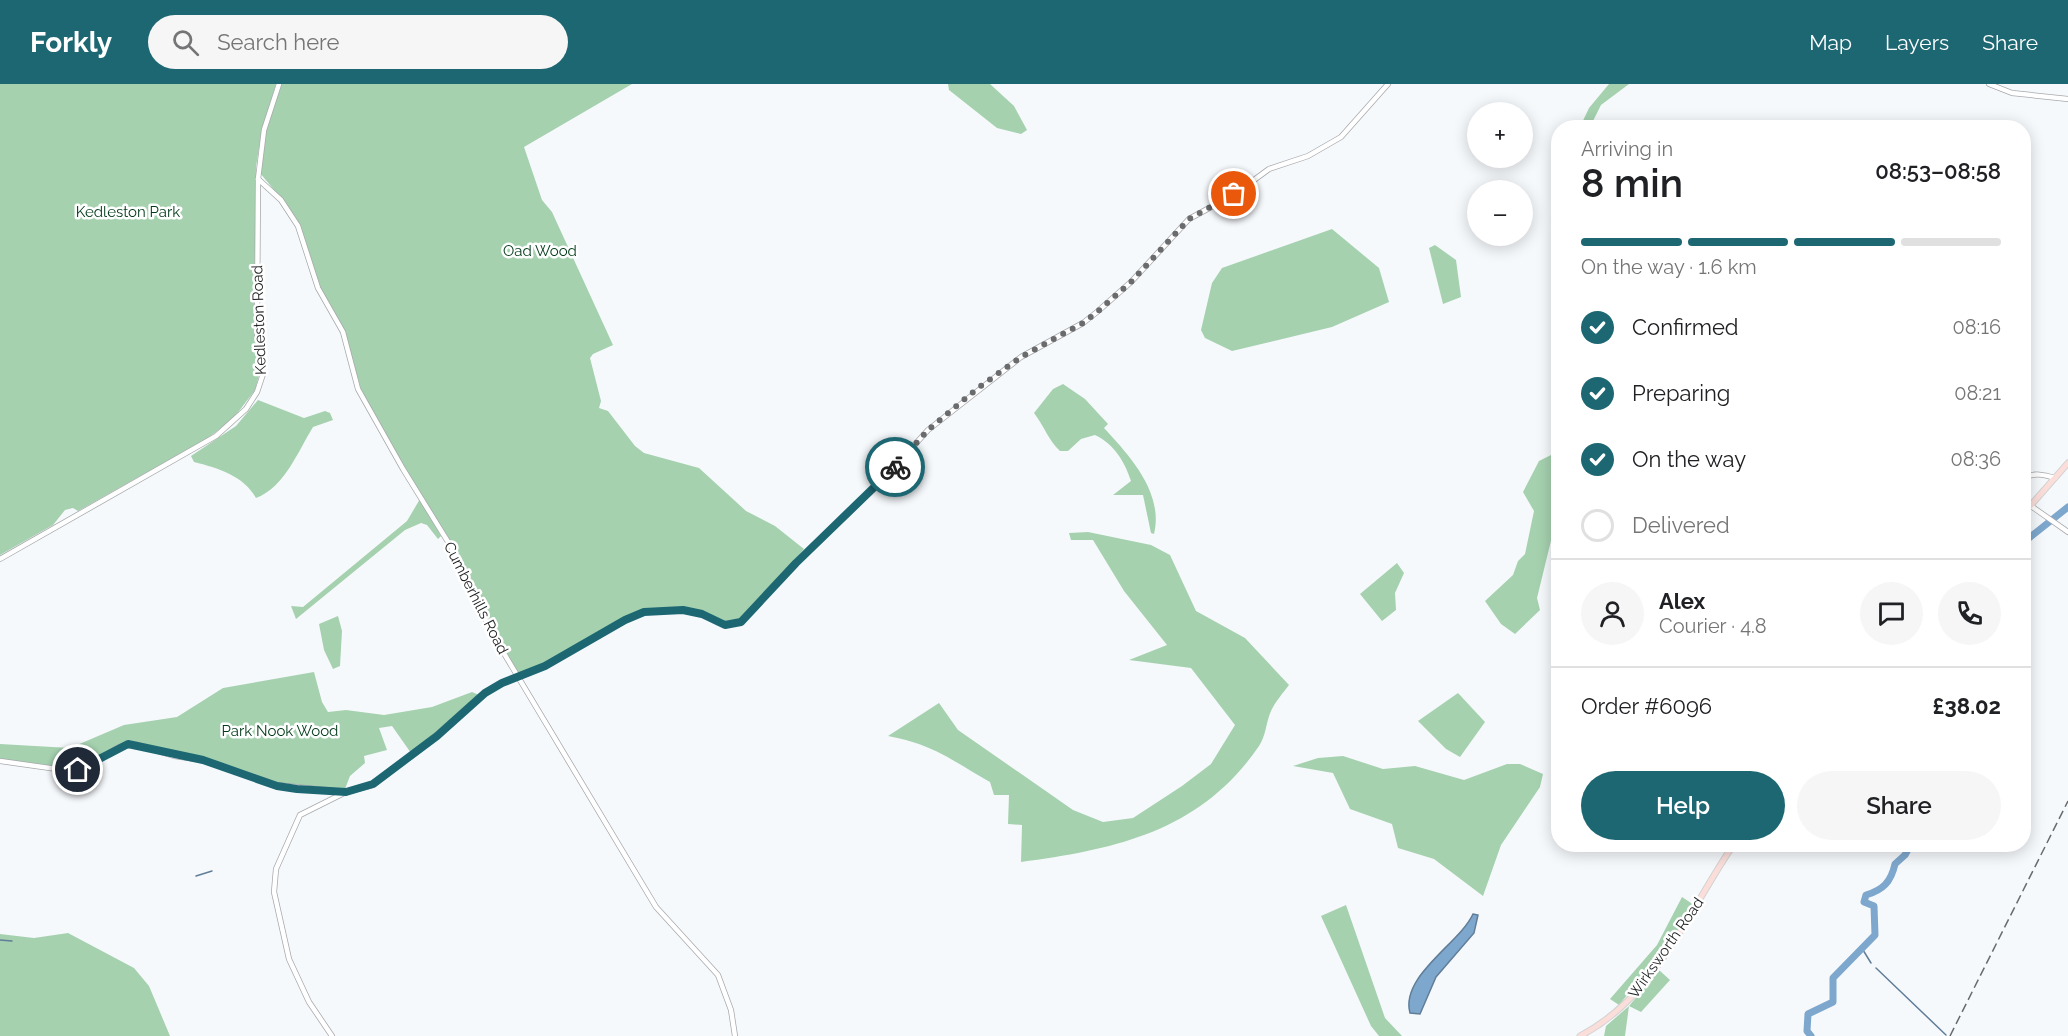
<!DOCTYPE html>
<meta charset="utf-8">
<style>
:root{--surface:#fff;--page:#f6f6f6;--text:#202124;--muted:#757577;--line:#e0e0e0;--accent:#1d6773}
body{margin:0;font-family:Raleway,sans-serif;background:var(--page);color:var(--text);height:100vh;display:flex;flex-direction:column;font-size:22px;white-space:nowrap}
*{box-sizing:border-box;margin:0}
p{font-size:20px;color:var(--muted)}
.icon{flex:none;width:33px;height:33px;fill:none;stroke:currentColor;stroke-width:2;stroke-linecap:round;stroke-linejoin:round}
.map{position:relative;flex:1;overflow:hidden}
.drawer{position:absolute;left:1551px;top:36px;width:480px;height:732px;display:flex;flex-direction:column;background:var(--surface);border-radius:24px;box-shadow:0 3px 15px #0003}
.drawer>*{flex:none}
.tools{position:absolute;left:1467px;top:18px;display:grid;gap:12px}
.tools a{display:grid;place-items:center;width:66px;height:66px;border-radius:50%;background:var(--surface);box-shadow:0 3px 15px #0003;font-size:30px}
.pin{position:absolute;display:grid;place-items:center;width:51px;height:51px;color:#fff;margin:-26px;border:3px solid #fff;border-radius:50%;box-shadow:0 2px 6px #0007}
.courier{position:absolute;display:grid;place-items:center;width:60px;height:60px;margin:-30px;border:4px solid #1d6773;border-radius:50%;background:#fff;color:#222;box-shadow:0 2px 8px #0007}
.headline em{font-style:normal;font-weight:600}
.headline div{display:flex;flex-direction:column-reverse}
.headline{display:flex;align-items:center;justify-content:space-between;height:102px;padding:0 30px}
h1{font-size:39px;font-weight:600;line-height:45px}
.bar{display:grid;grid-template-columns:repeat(4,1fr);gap:9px 6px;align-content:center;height:72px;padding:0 30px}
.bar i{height:8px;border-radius:4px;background:var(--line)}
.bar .selected{background:var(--accent)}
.bar p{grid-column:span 4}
.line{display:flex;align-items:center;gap:15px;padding:0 30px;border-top:2px solid var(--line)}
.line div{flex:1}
.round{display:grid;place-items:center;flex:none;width:63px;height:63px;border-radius:32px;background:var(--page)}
ol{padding:0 30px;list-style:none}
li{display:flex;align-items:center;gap:18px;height:66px}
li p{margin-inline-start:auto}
li .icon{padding:6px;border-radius:50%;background:var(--accent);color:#fff;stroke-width:4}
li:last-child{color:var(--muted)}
li i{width:33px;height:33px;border:3px solid var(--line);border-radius:50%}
.cta{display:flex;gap:12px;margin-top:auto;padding:12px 30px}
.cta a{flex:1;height:69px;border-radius:36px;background:var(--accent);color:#fff;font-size:24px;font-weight:600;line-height:69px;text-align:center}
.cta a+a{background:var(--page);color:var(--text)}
header{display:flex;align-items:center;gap:36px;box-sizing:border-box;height:84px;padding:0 30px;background:var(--accent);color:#fff}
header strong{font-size:28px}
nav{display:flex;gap:33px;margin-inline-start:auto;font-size:21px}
.search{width:420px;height:54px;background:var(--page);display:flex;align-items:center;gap:15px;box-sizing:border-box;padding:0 21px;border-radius:33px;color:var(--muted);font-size:22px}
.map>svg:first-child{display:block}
.green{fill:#a5d1af}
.water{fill:#7ea7cd;stroke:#617e99;stroke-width:1.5}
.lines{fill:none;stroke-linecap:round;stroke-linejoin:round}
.stream{stroke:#617e99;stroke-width:1.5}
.river{stroke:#7ea7cd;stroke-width:7}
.minor-casing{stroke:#a7a9ac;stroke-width:6}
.major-casing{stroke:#d2d2d2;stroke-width:7}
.minor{stroke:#fff;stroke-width:4.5}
.major{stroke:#fbdeda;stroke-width:5}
.rail{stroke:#696a6c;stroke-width:1.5;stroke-dasharray:9 4.5;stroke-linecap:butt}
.done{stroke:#6a6b6d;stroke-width:6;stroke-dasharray:0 10.8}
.route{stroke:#1d6773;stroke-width:8}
.labels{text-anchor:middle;stroke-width:5;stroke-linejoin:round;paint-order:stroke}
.park-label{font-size:15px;fill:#003a18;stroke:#fff}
.street-label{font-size:15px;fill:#1e1f20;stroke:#fff}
</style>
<header>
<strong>Forkly</strong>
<div class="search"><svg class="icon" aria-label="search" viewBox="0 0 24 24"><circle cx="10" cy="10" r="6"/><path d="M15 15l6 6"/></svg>Search here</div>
<nav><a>Map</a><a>Layers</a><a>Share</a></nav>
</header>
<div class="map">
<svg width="2068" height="952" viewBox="0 0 2068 952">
<rect width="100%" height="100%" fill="#f6f9fc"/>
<g class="green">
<polygon points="0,0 276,0 262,45 256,83 254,245 261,284 255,306 233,335 208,354 78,427 73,424 65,426 53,441 0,471"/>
<polygon points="280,0 632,0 524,63 542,116 552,128 613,261 593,270 590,274 601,317 599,324 608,327 635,362 644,369 699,384 746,427 775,442 804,465 744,533 738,536 729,539 691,524 645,526 623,534 549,579 519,590 484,531 468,493 362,309 345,249 321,206 299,141 284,118 260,89 261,62"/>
<polygon points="948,0 990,0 1014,22 1027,46 1021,50 997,44 949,6"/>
<polygon points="1609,0 1629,0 1601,21 1590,43 1580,43 1589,24"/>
<polygon points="1332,145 1379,184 1389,218 1332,243 1232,267 1205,254 1201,246 1212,199 1222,184"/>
<polygon points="1435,161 1456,176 1461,213 1443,220 1429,164"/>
<path d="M1063,300L1085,315L1108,340L1104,344C1130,372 1164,409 1154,450L1151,449L1143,411H1113L1131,397C1125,378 1114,360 1095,351L1081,355L1068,367H1060C1049,357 1044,342 1034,329L1053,305Z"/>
<path d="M258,316L304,334L325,327L330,329L333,336L313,343C298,367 285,403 256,414C244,392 218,384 194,378L191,372L236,342Z"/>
<polygon points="1558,340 1558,383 1551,401 1558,428 1537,514 1540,526 1515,550 1501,540 1485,517 1513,491 1518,477 1525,470 1534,427 1523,408 1539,377 1551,371 1558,358"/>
<polygon points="420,415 441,452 438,455 427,441 421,439 405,446 296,535 291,522 303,523 407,437"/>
<path d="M1088,448L1151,461L1170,471L1196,527L1245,554L1289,601C1283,609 1275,618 1271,627C1266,638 1266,652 1259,662C1201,747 1117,765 1021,778L1022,741L1008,740L1009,711H994L990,698C951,676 935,661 888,652L939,619L958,646L1073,726L1103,738L1133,734L1182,702L1211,680L1235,641L1191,584L1129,576L1167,561L1124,507L1093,456H1071L1069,449Z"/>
<polygon points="1397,479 1404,489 1395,509 1396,526 1382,537 1360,510"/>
<polygon points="338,532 342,547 340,582 333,585 324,566 319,540"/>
<polygon points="314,588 322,618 328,628 346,626 384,631 432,623 472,608 479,611 411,669 392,642 379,644 387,666 364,672 365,679 350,692 345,705 298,704 277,700 221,680 128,656 75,685 0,676 0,660 70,664 124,641 177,633 223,604"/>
<polygon points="1458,609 1485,638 1460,673 1446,665 1418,637"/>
<polygon points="1343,672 1383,685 1415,682 1464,696 1507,680 1520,680 1543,690 1540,703 1501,761 1483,812 1434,775 1398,764 1392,740 1350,725 1333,689 1293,682 1318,674"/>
<polygon points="1682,813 1694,821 1675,853 1619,921 1610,915 1657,861"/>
<polygon points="1346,821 1385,934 1402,952 1379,952 1371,942 1321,832"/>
<polygon points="68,849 134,884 149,902 170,952 0,952 0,850 34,854"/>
<polygon points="1659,886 1670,896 1641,928 1629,922 1625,952 1604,952 1606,942 1629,922"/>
</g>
<path class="water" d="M1473,830L1478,831L1474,849L1436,893L1420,930L1410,929C1400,892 1460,859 1473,830Z"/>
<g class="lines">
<g class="stream">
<polyline points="196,792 212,787"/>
<polyline points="0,856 12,857"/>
<polyline points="1857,867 1863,866 1871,879"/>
<polyline points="1876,884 1946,951"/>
</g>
<g class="river">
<polyline points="2024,458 2068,423"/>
<polyline points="2024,540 2026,548 2024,552"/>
<path d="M1811,952L1807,947L1808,930L1833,918V894L1875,851L1874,822L1864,818L1866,811C1883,806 1891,798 1895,780L1905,771L1911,760"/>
</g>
<defs>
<g id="minor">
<polyline points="1989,0 2012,9 2068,15"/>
<polyline points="258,95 281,116 298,142 318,204 343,248 358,305 403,385 458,474 490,546 656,823 718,891 731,926 735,952"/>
<path d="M2024,394C2033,388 2045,391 2055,394"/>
<polyline points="2031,422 2068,448"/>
<polyline points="0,475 216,352 246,325 257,308 263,290 257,248 258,95 264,46 279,0"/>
<polyline points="0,677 71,687 96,677 119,663 135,660 174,672 203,676 277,701 346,708"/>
<polyline points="332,952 309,918 289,875 274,808 276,785 300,731 346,708 373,701 437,652 485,609 502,599 545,582 625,536 644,528 683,526 702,530 725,541 741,538 796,479 882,397 928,346 1021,273 1083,239 1097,228 1131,198 1189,135 1235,110 1269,85 1308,72 1341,53 1388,0"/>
</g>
<g id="major">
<polyline points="2024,429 2068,379"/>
<path d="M1580,952C1656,913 1688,827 1734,760"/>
</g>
</defs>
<use href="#minor" class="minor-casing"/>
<use href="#major" class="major-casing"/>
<use href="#minor" class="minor"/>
<use href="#major" class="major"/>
<polyline class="rail" points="1950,952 2068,717"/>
</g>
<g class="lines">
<polyline class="done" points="895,383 928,346 978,304 1021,273 1083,239 1097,228 1131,198 1189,135 1234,110"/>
<polyline class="route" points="78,686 128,660 203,676 277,702 297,705 346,708 373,700 437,652 485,609 502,599 545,582 625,536 644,528 683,526 702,530 725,541 741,538 796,479 895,383"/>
</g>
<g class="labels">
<g class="park-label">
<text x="128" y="133">Kedleston Park</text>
<text x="540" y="172">Oad Wood</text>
<text x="280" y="652">Park Nook Wood</text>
</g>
<g class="street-label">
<text transform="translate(259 236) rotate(-92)" y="5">Kedleston Road</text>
<text transform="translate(476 514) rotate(63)" y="5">Cumberhills Road</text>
<text transform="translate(1666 864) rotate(-55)" y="5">Wirksworth Road</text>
</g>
</g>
</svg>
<div class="tools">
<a>+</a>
<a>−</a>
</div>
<div class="pin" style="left:1234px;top:110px;background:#ea580c"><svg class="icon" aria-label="bag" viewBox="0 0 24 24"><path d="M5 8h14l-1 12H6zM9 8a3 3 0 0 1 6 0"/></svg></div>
<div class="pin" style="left:78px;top:686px;background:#1f2937"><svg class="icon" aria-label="home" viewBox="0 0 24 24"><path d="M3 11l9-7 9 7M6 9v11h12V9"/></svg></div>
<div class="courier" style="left:895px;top:383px"><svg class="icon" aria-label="bike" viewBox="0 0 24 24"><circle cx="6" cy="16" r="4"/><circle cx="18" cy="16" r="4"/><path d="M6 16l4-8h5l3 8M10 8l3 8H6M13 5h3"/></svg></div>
<section class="drawer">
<div class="headline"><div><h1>8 min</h1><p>Arriving in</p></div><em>08:53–08:58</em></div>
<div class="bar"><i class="selected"></i><i class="selected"></i><i class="selected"></i><i></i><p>On the way · 1.6 km</p></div>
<ol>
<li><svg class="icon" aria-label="check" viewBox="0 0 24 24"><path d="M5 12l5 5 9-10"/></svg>Confirmed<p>08:16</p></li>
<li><svg class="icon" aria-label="check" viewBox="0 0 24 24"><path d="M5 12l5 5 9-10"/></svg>Preparing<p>08:21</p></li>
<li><svg class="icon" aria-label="check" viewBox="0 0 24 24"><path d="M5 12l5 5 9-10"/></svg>On the way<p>08:36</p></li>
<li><i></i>Delivered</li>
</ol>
<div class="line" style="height:108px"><a class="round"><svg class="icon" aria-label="person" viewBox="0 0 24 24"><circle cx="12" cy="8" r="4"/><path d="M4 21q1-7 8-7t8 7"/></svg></a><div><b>Alex</b><p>Courier · 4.8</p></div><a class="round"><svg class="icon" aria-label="chat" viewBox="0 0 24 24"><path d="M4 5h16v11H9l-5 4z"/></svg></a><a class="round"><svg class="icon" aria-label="phone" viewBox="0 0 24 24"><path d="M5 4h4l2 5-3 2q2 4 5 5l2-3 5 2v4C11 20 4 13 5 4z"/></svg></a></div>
<div class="line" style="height:78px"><div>Order #6096</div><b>£38.02</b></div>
<div class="cta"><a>Help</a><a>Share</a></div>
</section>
</div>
